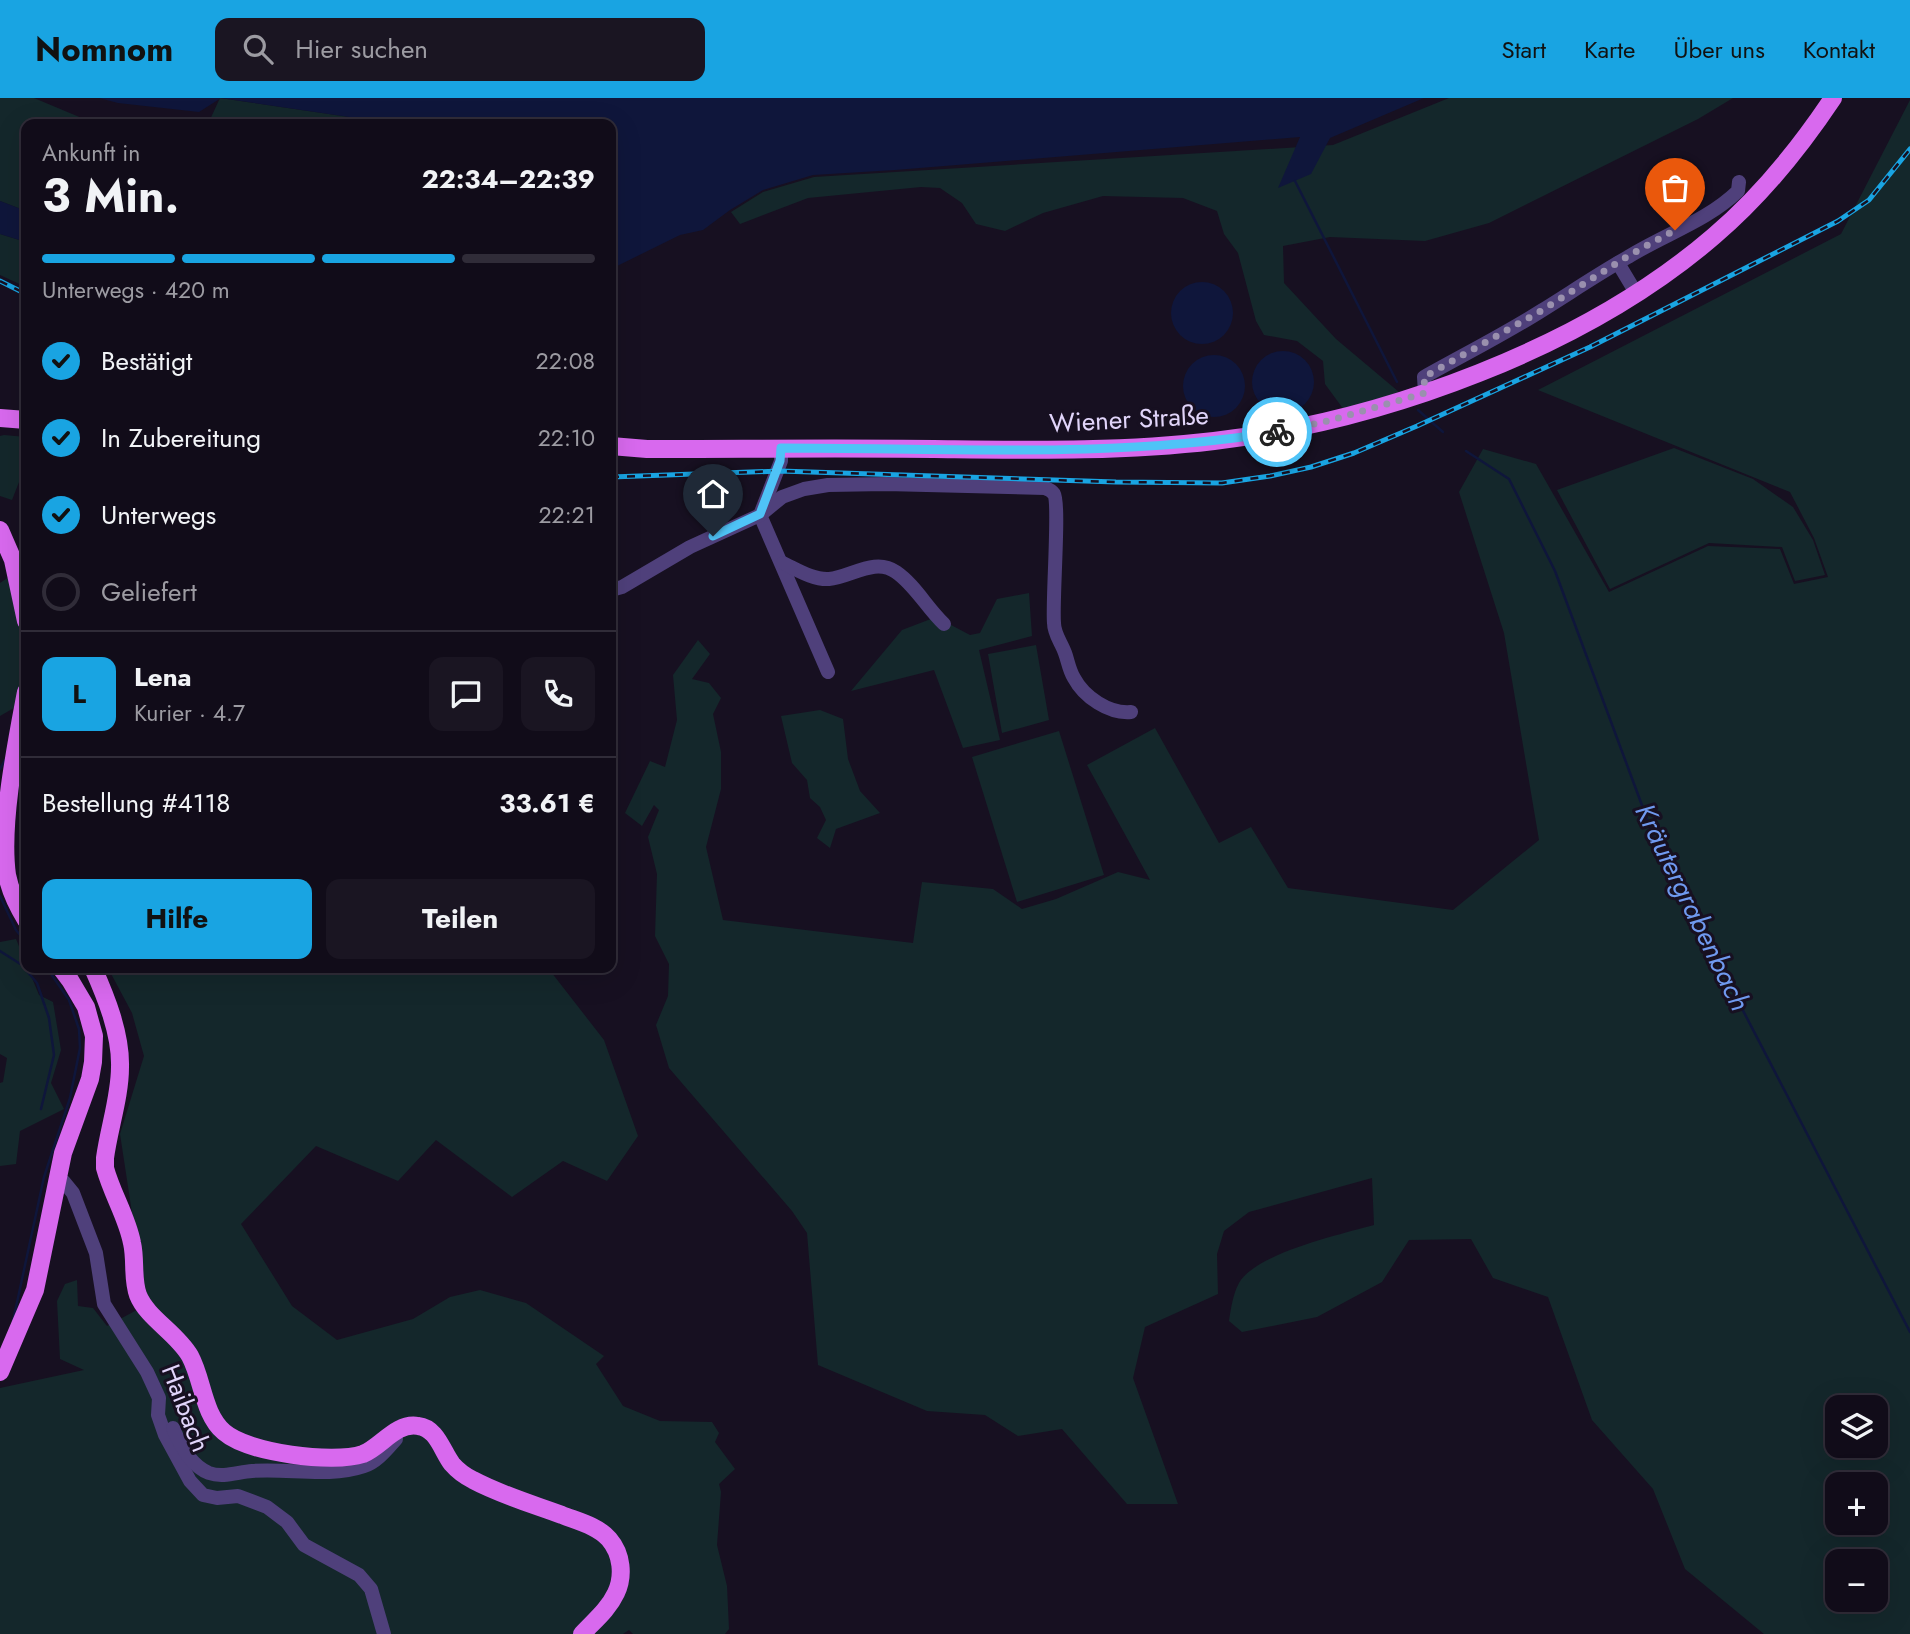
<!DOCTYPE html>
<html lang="de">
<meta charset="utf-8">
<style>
:root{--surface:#110c19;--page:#1a1522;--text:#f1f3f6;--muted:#9c9ba2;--line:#302c38;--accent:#19a4e2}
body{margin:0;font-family:Jost,sans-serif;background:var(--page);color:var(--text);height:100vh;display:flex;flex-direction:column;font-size:26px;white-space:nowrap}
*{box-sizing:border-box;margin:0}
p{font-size:23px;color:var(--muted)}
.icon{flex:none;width:38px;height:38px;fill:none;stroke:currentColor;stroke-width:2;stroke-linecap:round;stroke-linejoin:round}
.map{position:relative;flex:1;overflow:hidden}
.drawer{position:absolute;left:21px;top:21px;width:595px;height:854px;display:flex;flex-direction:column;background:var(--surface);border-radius:14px;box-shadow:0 7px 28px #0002,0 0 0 2px var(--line)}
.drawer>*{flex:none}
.tools{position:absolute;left:1825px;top:1297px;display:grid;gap:14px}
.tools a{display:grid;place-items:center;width:63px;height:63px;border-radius:14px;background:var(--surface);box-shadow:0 7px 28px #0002,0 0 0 2px var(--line);font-size:35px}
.pin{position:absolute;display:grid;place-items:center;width:60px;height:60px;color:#fff;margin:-72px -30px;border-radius:50% 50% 50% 0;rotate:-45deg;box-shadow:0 0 7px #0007}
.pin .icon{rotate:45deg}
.courier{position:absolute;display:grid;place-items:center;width:70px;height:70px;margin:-35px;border:5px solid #4fc3f7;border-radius:50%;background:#fff;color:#222;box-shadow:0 2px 9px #0007}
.head em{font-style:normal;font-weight:700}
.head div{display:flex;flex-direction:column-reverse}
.head{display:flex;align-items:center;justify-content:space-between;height:119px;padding:0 21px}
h1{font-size:46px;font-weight:700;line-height:52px}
.bar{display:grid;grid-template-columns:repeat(4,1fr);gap:10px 7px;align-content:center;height:84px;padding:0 21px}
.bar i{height:9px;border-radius:5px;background:var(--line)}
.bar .active{background:var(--accent)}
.bar p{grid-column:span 4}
.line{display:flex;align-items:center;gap:18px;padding:0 21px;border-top:2px solid var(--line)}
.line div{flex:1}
.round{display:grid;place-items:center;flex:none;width:74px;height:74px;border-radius:14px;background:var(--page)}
ol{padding:0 21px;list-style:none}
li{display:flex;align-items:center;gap:21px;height:77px}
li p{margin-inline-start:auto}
li .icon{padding:7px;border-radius:50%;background:var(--accent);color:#111;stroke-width:4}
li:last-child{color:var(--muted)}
li i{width:38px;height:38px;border:4px solid var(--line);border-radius:50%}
.cta{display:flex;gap:14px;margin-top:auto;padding:14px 21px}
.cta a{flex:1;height:80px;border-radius:14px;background:var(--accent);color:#111;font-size:28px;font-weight:700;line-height:80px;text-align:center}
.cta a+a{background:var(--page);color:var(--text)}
header{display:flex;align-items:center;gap:42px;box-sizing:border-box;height:98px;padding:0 35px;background:var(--accent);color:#111}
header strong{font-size:33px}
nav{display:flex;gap:38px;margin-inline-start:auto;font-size:24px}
.search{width:490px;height:63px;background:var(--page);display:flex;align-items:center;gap:18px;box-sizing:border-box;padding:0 24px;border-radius:14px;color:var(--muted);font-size:26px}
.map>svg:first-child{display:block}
.green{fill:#14272b;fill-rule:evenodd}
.water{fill:#0f163b}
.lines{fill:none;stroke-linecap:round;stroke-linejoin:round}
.stream{stroke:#0f163b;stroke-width:2.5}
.minor{stroke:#4f407b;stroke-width:14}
.major{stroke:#d869ee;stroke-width:18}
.rail-casing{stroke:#19a4e2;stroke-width:5}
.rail{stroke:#171021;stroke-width:2.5;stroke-dasharray:8;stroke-linecap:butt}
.done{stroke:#9a90ae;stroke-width:7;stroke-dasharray:0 12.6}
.route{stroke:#4fc3f7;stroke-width:9}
.labels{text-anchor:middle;stroke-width:6;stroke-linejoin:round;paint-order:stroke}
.street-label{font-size:26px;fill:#e1d5fa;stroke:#171021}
.water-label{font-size:28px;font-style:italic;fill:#6f99ef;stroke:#171021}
</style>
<header>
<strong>Nomnom</strong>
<div class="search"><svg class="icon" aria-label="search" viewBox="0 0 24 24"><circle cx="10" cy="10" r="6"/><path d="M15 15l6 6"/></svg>Hier suchen</div>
<nav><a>Start</a><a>Karte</a><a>Über uns</a><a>Kontakt</a></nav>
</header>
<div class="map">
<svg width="1910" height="1536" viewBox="0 0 1910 1536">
<rect width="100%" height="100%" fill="#171021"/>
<g class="green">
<polygon points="0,0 34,0 96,26 26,26 26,113 0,103"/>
<polygon points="220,0 397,26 208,26"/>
<polygon points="1449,0 1733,0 1698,21 1489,125 1425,143 1330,139 1283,148 1284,185 1336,241 1399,294 1344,312 1325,286 1323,263 1297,243 1264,237 1256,223 1238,155 1224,136 1217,113 1183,100 1103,98 1043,115 1005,133 976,126 962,105 940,90 921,89 808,100 740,126 731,114 763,94 814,79 1333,47"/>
<path d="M1910,2V1536H1764L1685,1471L1653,1391L1592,1322L1548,1199L1493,1180L1471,1141L1409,1142L1382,1184L1317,1219L1242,1234L1229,1223C1231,1210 1233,1196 1239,1185C1256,1155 1342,1136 1374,1127L1372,1080L1249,1114L1224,1133L1217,1156L1218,1196L1145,1229L1133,1280L1178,1406H1127L1062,1331L1018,1338L985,1317L927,1313L818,1267L807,1135L792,1113L669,970L656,927L668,898L669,866L655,838L657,776L648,739L659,712L654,707L642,728L625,715L650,663L665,669L677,622L673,577L698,542L710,556L692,581L709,585L721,600L713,616L721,654V691L706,749L723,822L913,845L922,784L993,791L1022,811L1056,801L1118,774L1150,782L1087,667L1155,630L1219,745L1251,729L1288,790L1453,812L1539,742L1504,535L1459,394L1483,351L1536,366L1609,494L1708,448L1780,451L1794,486L1828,479L1814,440L1790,394L1538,292L1841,136ZM1838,1309H1876V1348H1838ZM1838,1386H1876V1424H1838ZM1838,1463H1876V1502H1838Z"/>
<polygon points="0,136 26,144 26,189 0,177"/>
<polygon points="4,337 26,339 26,366 12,402 0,398 0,338"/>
<polygon points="1674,350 1753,381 1793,409 1813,442 1825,477 1795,483 1782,449 1709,445 1610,491 1557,392"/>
<polygon points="26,442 26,564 19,607 0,618 0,485 9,479 24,443"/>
<polygon points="1029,495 1032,538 979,552 1000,642 963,650 934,572 851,593 902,532 936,519 970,537 980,535 997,501"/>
<polygon points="1036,547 1049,622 1002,635 988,556"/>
<polygon points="820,612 843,621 848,661 860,693 880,715 836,731 830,750 817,740 826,722 820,709 810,700 807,682 792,665 781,618"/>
<polygon points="1059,633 1104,777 1017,804 972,659"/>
<polygon points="16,841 39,897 53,904 61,952 51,985 64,1011 20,1033 16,1066 0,1068 0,985 3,984 7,960 0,956 0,844"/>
<polygon points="108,870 548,870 604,942 638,1038 607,1083 563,1063 512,1099 436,1042 398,1083 316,1048 241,1126 292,1208 337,1242 413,1221 450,1199 480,1192 526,1205 604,1258 596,1266 623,1308 660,1323 712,1324 719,1335 715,1344 735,1371 719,1386 721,1394 717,1447 727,1488 729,1531 725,1536 633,1536 629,1532 623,1536 0,1536 0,1290 84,1272 60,1261 57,1203 65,1186 77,1182 78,1208 93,1210 107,1228 148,1206 143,1187 120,1036 144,958 132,915"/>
</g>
<g class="water">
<polygon points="99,0 1424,0 1330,40 1311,76 1278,90 1300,39 895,72 813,77 763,92 730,112 703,132 680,137 611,171 611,87 617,60 611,58 611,26 397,26 221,0 199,14 118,5"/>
<polygon points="0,103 26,113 26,144 0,136"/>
<circle cx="1202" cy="215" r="31"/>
<circle cx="1283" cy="284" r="31"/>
<circle cx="1214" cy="288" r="31"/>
</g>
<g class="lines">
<g class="stream">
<polyline points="1295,83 1397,284"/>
<polyline points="1418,312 1443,334"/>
<polyline points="1466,353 1509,381 1555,473 1656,745 1910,1234"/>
<polyline points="25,659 26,659"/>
<polyline points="0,671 5,662"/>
<polyline points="0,798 16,832 26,844"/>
<polyline points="0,853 22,867 37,885 49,920 54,957 41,1011"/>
<polyline points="13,1223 44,1079 70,1000 80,950 79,931 69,902 47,870"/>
</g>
<g class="minor">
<polyline points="1618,165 1636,195"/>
<path d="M1425,295L1424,279C1463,257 1503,237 1541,213C1570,195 1598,176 1628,159C1665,136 1707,123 1738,93L1739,84"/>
<polyline points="781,350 781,363 760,417 828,574"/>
<path d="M783,465C796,471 813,482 829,481C851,479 875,459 896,474C915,487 927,510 944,526"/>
<path d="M611,492L622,489L690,449L760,417L782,399L804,391L828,387L886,386L1045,390C1048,391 1052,393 1054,396C1060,406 1052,504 1054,525C1054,536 1061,544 1065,555C1068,563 1069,572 1074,580C1084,599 1109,616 1131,614"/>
<polyline points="57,1081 64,1084 73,1095 96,1155 104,1206 147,1274 159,1300 158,1317 165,1337 190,1383 203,1397 217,1400 238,1398 267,1409 287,1424 304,1447 359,1477 371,1491 384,1536"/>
<path d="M173,1330C180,1347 191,1368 209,1375C223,1380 238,1374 252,1373C289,1370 328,1380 364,1368C377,1364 387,1351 396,1341L392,1336"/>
</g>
<g class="major">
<polyline points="0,320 26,322"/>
<path d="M611,348L647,351C743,351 839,350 934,351C1028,352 1121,354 1214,343C1384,323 1584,250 1714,138C1761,98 1799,51 1833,0"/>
<polyline points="0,432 13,462 26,523"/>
<path d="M26,594C16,647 0,726 7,777C10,793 18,809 26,822"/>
<path d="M93,870C106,899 121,936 120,969C120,999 109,1030 105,1060V1070C112,1096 127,1119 132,1145C136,1162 132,1181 138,1197C147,1220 177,1235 190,1258C203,1282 203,1316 224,1334C248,1355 333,1366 363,1356C381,1349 396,1324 418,1328C437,1330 442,1353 452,1366C458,1373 465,1378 473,1382C501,1397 532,1406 562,1417C577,1423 598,1428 609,1441C622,1456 624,1478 616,1495C608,1512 594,1523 582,1536"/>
<polyline points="0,1274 35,1192 63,1055 90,981 93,964 94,938 86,909 70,882 61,870"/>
</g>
<defs>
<g id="rail">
<polyline points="0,183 26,196"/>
<polyline points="611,379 780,373 1116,384 1222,385 1270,378 1311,369 1354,355 1417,328 1590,249 1838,123 1869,102 1910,51"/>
</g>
</defs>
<use href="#rail" class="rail-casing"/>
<use href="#rail" class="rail"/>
</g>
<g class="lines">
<polyline class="done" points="1277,334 1328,323 1425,295 1424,279 1539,214 1628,158 1675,132"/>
<path class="route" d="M713,438L760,416L780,363L781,350C947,350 1113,361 1277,334"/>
</g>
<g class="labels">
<g class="street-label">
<text transform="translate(1129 321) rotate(-3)" y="9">Wiener Straße</text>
<text transform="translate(186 1310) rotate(69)" y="9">Haibach</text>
</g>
<g class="water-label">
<text transform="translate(1693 809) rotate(64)" y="10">Kräutergrabenbach</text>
</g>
</g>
</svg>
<div class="tools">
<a><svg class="icon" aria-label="layers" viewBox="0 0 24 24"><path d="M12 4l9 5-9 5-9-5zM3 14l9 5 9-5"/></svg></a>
<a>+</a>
<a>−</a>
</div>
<div class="pin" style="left:1675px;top:132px;background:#ea580c"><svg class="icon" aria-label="bag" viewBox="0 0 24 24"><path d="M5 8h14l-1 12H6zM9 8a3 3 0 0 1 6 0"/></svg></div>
<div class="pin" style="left:713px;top:438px;background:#1f2937"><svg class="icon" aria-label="home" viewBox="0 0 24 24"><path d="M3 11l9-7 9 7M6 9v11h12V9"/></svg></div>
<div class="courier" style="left:1277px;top:334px"><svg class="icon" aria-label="bike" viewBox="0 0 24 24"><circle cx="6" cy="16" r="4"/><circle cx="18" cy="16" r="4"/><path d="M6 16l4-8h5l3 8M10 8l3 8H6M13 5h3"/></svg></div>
<section class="drawer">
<div class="head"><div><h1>3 Min.</h1><p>Ankunft in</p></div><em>22:34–22:39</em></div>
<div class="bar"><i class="active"></i><i class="active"></i><i class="active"></i><i></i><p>Unterwegs · 420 m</p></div>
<ol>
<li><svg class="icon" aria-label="check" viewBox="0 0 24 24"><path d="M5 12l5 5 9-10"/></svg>Bestätigt<p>22:08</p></li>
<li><svg class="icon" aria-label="check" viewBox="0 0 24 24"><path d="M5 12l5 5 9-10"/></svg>In Zubereitung<p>22:10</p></li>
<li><svg class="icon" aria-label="check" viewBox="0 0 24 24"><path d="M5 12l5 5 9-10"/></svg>Unterwegs<p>22:21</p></li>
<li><i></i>Geliefert</li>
</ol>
<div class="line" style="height:126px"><b class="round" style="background:var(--accent);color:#111">L</b><div><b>Lena</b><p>Kurier · 4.7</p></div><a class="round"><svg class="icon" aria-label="chat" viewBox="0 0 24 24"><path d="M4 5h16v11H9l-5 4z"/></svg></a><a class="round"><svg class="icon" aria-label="phone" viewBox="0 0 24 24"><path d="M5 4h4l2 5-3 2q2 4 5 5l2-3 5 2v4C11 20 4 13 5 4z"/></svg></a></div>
<div class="line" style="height:91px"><div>Bestellung #4118</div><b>33.61 €</b></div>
<div class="cta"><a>Hilfe</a><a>Teilen</a></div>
</section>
</div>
